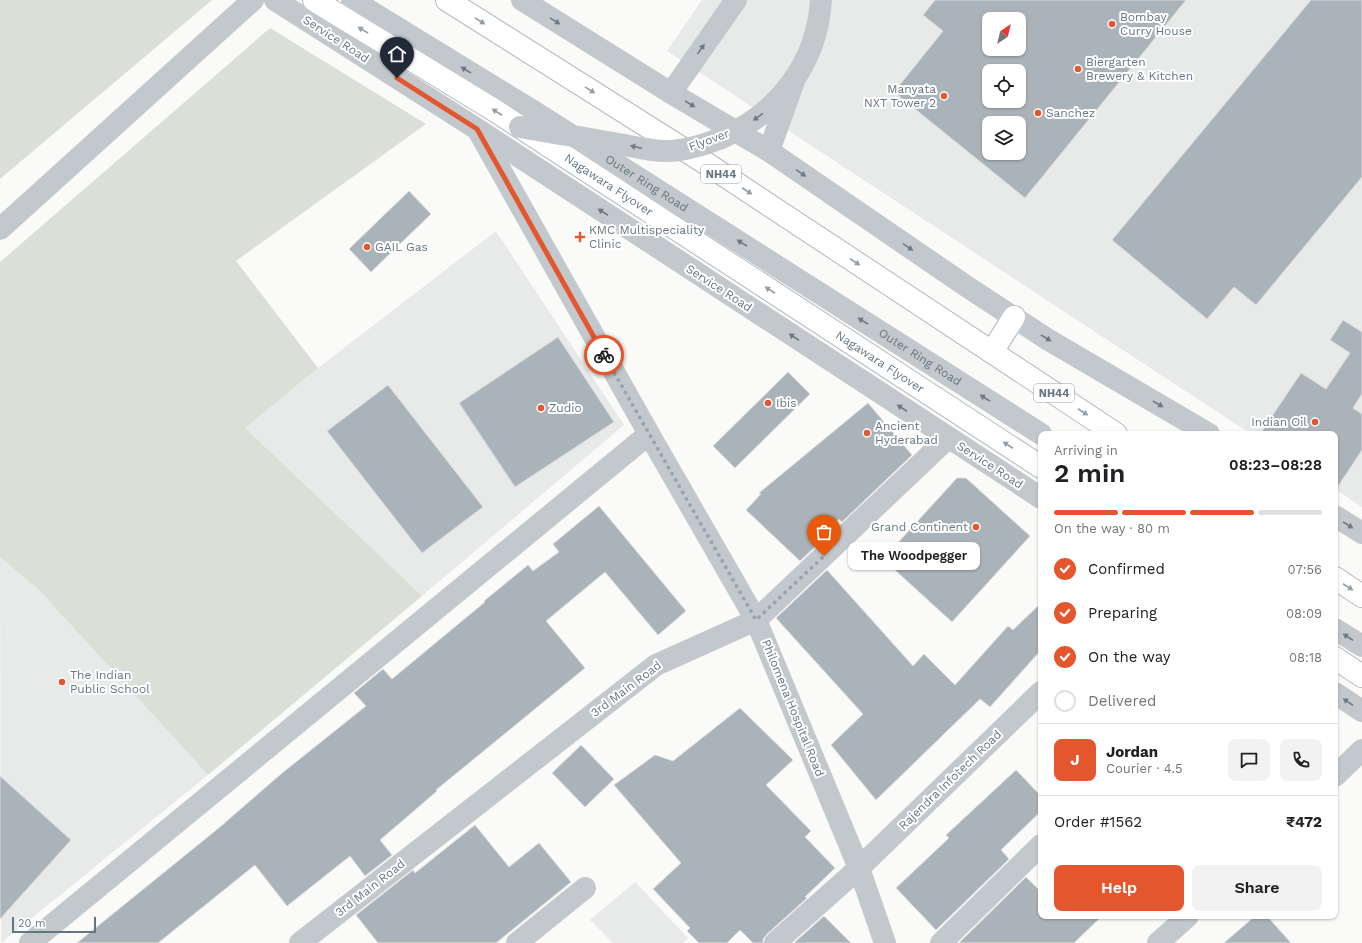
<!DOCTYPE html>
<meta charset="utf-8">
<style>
:root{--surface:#fff;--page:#f2f2f2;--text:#202124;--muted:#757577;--line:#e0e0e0;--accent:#e4572e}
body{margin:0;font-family:"Work Sans",sans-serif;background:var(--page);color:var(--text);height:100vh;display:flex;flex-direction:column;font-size:15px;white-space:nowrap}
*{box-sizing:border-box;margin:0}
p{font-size:13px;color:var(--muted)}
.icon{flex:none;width:22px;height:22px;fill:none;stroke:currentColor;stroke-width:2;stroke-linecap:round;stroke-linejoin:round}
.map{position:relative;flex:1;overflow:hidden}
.side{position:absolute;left:1038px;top:431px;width:300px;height:488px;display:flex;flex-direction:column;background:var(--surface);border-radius:8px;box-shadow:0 1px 3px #0004}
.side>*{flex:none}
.needle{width:26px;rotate:35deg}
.fabs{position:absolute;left:982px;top:12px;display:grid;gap:8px}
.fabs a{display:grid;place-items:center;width:44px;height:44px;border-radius:8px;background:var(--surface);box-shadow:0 1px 3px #0004;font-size:20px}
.scale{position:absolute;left:12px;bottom:10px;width:84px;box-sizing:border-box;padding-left:4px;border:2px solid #657683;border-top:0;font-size:11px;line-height:14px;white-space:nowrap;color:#657683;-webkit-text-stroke:3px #fff;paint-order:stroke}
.pin{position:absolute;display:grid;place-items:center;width:34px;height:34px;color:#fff;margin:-41px -17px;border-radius:50% 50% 50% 0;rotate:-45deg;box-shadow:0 0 4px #0007}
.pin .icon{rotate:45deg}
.courier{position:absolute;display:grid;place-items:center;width:40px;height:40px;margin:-20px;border:3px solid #e4572e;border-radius:50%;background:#fff;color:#222;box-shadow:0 1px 5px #0007}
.bubble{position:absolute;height:28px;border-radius:8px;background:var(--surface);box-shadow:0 1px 3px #0004;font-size:13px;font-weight:600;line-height:28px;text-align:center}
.headline em{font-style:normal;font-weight:600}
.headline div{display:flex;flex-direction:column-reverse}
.headline{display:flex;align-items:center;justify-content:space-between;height:68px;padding:0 16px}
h1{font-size:26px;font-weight:600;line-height:30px}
.bar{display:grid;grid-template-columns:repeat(4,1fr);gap:6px 4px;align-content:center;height:48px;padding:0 16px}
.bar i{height:5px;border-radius:3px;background:var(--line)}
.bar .on{background:var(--accent)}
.bar p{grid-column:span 4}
.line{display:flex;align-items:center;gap:10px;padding:0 16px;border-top:1px solid var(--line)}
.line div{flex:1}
.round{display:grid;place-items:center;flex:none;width:42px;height:42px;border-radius:8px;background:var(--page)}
ol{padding:0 16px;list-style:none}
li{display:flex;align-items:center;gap:12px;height:44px}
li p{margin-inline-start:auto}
li .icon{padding:4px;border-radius:50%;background:var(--accent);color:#fff;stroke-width:4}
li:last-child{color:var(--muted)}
li i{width:22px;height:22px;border:2px solid var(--line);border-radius:50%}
.primary-button{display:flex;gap:8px;margin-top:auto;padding:8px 16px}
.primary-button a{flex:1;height:46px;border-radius:8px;background:var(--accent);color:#fff;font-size:16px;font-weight:600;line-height:46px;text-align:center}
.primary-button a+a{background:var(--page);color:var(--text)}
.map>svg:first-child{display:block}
.built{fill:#e8e9e9;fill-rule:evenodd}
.green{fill:#dadfd7}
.building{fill:#aab3b9;stroke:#dcdcda;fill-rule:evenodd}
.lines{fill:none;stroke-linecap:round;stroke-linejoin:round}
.trunk-casing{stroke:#b4b9bd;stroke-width:24}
.minor{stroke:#c3c8cc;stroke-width:22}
.tertiary{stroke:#c3c8cc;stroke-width:22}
.trunk{stroke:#fff;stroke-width:22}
.tertiary-bridge{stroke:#c3c8cc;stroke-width:22}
.oneway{fill:#939fa8}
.oneway2{fill:#6a7a87}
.done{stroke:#99a4ac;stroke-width:4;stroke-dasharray:0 7.2}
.route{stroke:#e4572e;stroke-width:5}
.poi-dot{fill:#e4572e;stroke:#fff;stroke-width:1.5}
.labels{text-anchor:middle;stroke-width:4;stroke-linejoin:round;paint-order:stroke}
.shield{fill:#fff;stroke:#939fa8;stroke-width:1}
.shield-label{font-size:11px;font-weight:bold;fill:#657683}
.poi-label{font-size:12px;fill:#657683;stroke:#fff;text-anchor:start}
.street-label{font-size:12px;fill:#657683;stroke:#fff}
</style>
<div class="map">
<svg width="1362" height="943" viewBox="0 0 1362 943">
<rect width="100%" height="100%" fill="#fafaf8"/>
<g class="built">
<path d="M702,0H1362V507L1335,489V434H1251L667,51ZM989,19H1019V49H989ZM989,71H1019V101H989ZM989,123H1019V153H989Z"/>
<polygon points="496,231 624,425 422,596 244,428 318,368"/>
<polygon points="0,557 39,590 208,775 1,943"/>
<polygon points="635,882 688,938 683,943 613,943 590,920"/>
</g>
<g class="green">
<polygon points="0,0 212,0 0,179"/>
<polygon points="270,28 426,124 236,261 318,368 245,428 422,596 208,775 39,590 0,557 0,262"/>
</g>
<g class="building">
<path d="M935,0H1186L1025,198L894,92L943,31L923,15ZM989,19H1019V49H989ZM989,71H1019V101H989ZM989,123H1019V153H989Z"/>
<polygon points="1311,0 1362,0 1362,177 1256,305 1234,287 1207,319 1112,240"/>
<polygon points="409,191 431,214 371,272 349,249"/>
<polygon points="1343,320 1362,332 1362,394 1353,408 1362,414 1362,450 1335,491 1335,434 1260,434 1301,373 1326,389 1350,353 1330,340"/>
<polygon points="558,337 614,422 515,487 459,403"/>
<polygon points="788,372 810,394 735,468 713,446"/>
<polygon points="388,385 483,507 422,553 327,431"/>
<polygon points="868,403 912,455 842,522 839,519 816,543 817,545 800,561 746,510 761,494 759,493"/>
<polygon points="957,478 966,478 1030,536 952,622 883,559"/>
<polygon points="599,506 686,611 658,635 605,572 576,596 546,621 585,668 436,790 437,791 380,840 392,855 365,876 350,856 287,906 255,865 158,943 77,943 220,827 281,774 366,706 354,693 383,669 392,679 485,602 484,601 528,565 533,571 559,552 553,544"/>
<polygon points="827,570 913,666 924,654 955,685 1008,626 1013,630 1041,603 1041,650 990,707 980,699 876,800 831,745 863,714 776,618"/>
<polygon points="740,708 793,760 766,785 811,831 805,837 835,868 805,897 807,898 767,934 763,939 763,943 753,943 740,930 727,943 699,943 687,931 690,928 653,889 681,863 614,785 655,755 673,761"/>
<polygon points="581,745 614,779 585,807 552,773"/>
<polygon points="1016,770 1041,796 1041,811 1001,850 1009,859 936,930 896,888 949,838 946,835"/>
<polygon points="0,776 71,840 0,919"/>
<polygon points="475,825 509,867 539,843 571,882 496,943 378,943 356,915 413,870 415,873"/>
<polygon points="1026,877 1041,892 1041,916 1102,916 1074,943 959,943"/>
<polygon points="824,916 851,943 794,943"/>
<polygon points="1255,916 1267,916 1291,943 1224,943"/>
</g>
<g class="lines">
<defs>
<g id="trunk">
<path id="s2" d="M314,0L494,110L1041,467"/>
<polyline points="447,0 707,164 1116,434"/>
<polyline points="992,352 1014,317"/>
<polyline points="1335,578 1362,596"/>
<polyline points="1335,658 1362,676"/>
</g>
</defs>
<use href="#trunk" class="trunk-casing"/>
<g class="minor">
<polyline points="0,229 253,0"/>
<polyline points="1335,776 1362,750"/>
<polyline points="30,943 649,434"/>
<polyline points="300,943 656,665 756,620 948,438"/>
<polyline points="517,943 585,888"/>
<polyline points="775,943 859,868 1041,692"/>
<polyline points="941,943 1041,845"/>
<polyline points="1158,943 1188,916"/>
</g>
<g class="tertiary">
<polyline points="275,0 477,129 1041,498"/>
<path id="s1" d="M352,0L533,111L1041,434"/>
<polyline points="522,0 671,93 769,151 966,286 1047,339 1209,434"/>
<polyline points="671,93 736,0"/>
<polyline points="479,132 649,434 756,620 859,868 885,943"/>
<polyline points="769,151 794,81"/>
<polyline points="1335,516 1362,533"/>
<polyline points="1335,629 1362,646"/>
<polyline points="1335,693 1362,711"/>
</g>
<use href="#trunk" class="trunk"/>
<path class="tertiary-bridge" d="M520,127C553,133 586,138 619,144C635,147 650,151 667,151C685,151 703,145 719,139C778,114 817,64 821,0"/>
</g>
<defs><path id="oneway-solid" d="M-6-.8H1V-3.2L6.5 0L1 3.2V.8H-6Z"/></defs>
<g class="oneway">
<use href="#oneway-solid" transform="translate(480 21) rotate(32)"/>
<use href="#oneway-solid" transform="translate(363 30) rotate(-149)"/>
<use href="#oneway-solid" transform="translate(590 90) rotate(32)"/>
<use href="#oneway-solid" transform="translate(497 112) rotate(-147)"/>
<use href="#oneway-solid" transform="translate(747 191) rotate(33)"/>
<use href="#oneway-solid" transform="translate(855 262) rotate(33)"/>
<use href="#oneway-solid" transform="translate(770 290) rotate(-147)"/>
<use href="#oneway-solid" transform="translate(1083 412) rotate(33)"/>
<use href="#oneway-solid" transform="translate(1008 445) rotate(-147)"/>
<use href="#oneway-solid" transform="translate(1348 587) rotate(33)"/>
</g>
<g class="oneway2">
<use href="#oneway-solid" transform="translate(555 21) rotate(32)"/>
<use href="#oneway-solid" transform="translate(701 49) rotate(-55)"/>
<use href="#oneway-solid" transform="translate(466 70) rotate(-148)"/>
<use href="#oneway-solid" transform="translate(690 104) rotate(31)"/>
<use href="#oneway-solid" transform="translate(758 117) rotate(144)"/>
<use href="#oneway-solid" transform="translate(636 147) rotate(-167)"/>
<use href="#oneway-solid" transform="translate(801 173) rotate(34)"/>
<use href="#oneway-solid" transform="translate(603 212) rotate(-147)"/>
<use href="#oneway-solid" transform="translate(742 243) rotate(-148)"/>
<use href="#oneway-solid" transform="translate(908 247) rotate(34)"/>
<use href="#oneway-solid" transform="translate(863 321) rotate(-148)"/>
<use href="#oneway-solid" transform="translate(794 337) rotate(-147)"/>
<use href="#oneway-solid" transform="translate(1046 338) rotate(32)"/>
<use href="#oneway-solid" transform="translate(985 398) rotate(-148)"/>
<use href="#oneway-solid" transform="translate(1158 404) rotate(30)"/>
<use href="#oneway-solid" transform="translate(902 408) rotate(-147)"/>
<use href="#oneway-solid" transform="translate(1348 525) rotate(32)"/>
<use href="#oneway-solid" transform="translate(1348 637) rotate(-147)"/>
<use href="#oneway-solid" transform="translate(1348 702) rotate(-146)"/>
</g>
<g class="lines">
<polyline class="done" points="604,355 756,620 824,556"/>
<polyline class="route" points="397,78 477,129 604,355"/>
</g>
<g class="poi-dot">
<circle cx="1112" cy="24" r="4"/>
<circle cx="1078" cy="69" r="4"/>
<circle cx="944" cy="96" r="4"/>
<circle cx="1038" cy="113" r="4"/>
<path d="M578 231h4v4h4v4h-4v4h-4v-4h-4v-4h4z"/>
<circle cx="367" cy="247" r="4"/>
<circle cx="768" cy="403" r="4"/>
<circle cx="541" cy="408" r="4"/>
<circle cx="1315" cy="422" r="4"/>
<circle cx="867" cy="433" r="4"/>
<circle cx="976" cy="527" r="4"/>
<circle cx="62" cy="682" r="4"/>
</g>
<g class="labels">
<g class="shield">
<rect x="701" y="165" width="40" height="18" rx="3"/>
<rect x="1034" y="384" width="40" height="18" rx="3"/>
</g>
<g class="shield-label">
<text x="721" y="178">NH44</text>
<text x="1054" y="397">NH44</text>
</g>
<g class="poi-label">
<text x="1120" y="21">Bombay<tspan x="1120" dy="14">Curry House</tspan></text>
<text x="1086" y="66">Biergarten<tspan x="1086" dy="14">Brewery &amp; Kitchen</tspan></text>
<text x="936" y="93" text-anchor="end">Manyata<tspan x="936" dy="14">NXT Tower 2</tspan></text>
<text x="1046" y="117">Sanchez</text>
<text x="589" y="234">KMC Multispeciality<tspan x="589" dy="14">Clinic</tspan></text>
<text x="375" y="251">GAIL Gas</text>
<text x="776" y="407">Ibis</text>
<text x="549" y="412">Zudio</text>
<text x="1307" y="426" text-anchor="end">Indian Oil</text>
<text x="875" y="430">Ancient<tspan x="875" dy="14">Hyderabad</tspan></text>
<text x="968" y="531" text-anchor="end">Grand Continent</text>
<text x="70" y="679">The Indian<tspan x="70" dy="14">Public School</tspan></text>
</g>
<g class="street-label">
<text transform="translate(336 39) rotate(33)" y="4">Service Road</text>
<text transform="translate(709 140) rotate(-20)" y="4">Flyover</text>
<text dy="4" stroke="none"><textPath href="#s1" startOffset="347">Outer Ring Road</textPath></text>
<text dy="4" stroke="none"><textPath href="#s2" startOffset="348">Nagawara Flyover</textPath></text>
<text transform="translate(719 288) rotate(33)" y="4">Service Road</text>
<text dy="4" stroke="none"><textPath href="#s1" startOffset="671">Outer Ring Road</textPath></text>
<text dy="4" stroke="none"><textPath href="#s2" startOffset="672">Nagawara Flyover</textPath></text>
<text transform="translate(990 465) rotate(33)" y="4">Service Road</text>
<text transform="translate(626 689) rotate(-37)" y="4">3rd Main Road</text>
<text transform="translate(793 708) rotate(68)" y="4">Philomena Hospital Road</text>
<text transform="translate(950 780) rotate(-44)" y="4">Rajendra Infotech Road</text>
<text transform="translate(370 888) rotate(-38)" y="4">3rd Main Road</text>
</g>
</g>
</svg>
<div class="fabs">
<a><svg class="needle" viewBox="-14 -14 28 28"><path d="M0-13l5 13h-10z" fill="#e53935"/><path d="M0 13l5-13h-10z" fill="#757577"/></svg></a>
<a><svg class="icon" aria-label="locate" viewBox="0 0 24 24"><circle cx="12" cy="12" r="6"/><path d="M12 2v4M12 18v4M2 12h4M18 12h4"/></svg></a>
<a><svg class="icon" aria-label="layers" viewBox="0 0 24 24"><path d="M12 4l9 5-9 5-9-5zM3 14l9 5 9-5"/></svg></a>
</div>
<div class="scale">20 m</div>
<div class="pin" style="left:824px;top:556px;background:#ea580c"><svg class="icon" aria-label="bag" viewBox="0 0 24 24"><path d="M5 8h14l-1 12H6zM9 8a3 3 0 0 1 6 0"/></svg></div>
<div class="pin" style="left:397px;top:78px;background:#1f2937"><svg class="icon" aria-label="home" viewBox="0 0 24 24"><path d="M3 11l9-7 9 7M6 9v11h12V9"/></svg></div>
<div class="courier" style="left:604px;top:355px"><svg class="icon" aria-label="bike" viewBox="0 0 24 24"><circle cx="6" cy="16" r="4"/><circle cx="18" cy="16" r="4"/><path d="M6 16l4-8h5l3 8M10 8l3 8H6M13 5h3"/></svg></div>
<div class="bubble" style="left:848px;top:542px;width:132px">The Woodpegger</div>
<section class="side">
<div class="headline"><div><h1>2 min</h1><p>Arriving in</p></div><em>08:23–08:28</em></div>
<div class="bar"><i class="on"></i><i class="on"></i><i class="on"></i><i></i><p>On the way · 80 m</p></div>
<ol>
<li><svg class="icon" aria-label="check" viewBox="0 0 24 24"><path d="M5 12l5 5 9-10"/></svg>Confirmed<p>07:56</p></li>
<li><svg class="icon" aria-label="check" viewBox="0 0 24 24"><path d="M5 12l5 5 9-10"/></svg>Preparing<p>08:09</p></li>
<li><svg class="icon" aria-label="check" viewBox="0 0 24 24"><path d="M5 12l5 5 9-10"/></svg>On the way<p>08:18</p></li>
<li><i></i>Delivered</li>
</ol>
<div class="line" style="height:72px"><b class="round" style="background:var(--accent);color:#fff">J</b><div><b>Jordan</b><p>Courier · 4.5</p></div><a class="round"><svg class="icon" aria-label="chat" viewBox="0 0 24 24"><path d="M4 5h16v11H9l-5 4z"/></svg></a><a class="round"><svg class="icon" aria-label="phone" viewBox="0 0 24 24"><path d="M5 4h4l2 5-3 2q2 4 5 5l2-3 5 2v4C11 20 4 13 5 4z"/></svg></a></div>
<div class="line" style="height:52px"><div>Order #1562</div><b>₹472</b></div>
<div class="primary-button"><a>Help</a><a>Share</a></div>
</section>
</div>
